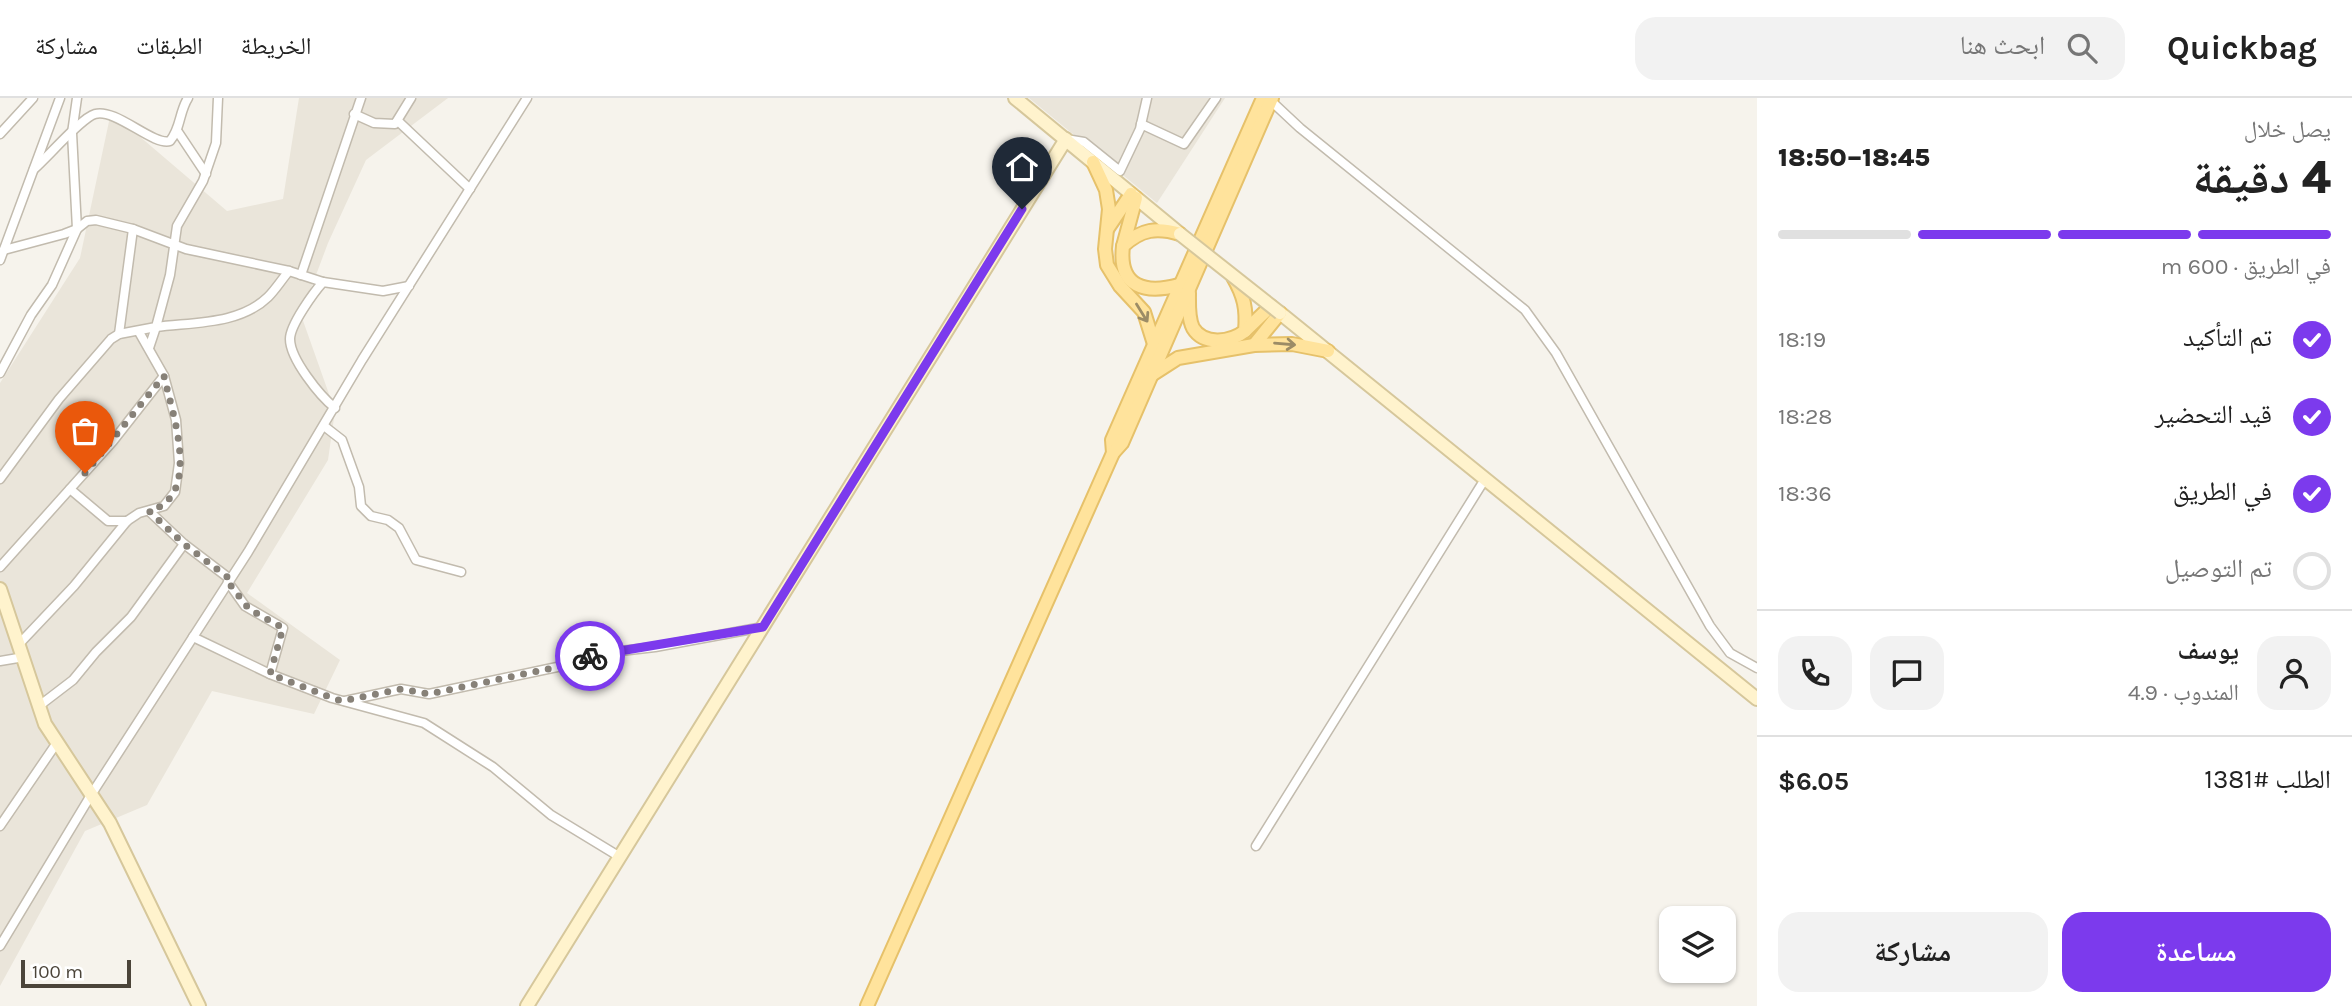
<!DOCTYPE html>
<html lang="ar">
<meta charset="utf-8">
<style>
:root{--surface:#fff;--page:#f2f2f2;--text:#222;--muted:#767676;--line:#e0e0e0;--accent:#7c3aed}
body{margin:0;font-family:Karla,"Noto Naskh Arabic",sans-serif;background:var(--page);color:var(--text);direction:rtl;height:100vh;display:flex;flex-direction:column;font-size:26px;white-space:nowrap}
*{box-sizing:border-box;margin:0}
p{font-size:23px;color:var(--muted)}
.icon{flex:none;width:38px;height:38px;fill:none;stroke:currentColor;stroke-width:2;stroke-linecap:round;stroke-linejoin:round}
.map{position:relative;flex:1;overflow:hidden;direction:ltr}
.panel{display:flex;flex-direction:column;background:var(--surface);width:595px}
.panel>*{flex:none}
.controls{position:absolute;left:1659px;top:808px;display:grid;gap:14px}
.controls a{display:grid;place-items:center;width:77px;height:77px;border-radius:14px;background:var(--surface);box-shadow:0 2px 5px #0004;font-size:35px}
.scale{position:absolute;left:21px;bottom:18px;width:110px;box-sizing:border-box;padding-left:7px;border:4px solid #4b4439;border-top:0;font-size:19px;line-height:24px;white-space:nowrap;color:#4b4439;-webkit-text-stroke:5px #fff;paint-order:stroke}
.pin{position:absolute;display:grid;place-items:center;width:60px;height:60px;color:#fff;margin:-72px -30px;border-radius:50% 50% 50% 0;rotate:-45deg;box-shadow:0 0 7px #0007}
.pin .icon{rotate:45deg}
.courier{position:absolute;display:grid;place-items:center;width:70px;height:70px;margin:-35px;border:5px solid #7c3aed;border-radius:50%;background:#fff;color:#222;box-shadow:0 2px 9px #0007}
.overview em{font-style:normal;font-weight:800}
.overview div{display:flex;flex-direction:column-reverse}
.overview{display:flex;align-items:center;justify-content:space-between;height:119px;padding:0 21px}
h1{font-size:46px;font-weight:800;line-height:52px}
.bar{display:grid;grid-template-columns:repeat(4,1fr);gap:10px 7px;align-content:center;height:84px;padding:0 21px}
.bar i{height:9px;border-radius:5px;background:var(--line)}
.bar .current{background:var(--accent)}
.bar p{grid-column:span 4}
.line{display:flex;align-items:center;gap:18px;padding:0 21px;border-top:2px solid var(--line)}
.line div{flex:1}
.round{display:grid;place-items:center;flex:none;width:74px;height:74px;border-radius:21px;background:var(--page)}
ol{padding:0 21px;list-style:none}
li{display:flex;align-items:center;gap:21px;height:77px}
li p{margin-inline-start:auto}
li .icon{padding:7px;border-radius:50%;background:var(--accent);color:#fff;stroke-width:4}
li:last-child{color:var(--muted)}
li i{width:38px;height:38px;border:4px solid var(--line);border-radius:50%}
.cta{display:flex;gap:14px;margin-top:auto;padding:14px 21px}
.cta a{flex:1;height:80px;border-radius:21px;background:var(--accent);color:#fff;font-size:28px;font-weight:800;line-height:80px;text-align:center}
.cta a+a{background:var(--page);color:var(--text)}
header{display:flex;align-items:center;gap:42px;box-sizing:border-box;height:98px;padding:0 35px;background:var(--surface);border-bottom:2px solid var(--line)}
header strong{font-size:33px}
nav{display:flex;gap:38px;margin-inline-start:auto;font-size:24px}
.search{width:490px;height:63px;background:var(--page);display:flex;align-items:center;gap:18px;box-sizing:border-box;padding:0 24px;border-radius:21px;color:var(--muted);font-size:26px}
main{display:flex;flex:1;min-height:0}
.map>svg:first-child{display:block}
.residential{fill:#eae5da}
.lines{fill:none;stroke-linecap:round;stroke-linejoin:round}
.street-casing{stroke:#c2bbae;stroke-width:11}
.secondary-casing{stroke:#d6c79b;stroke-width:16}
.primary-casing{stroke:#e6c16a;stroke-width:16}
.street{stroke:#fff;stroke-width:8}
.secondary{stroke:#fff3cd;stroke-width:12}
.primary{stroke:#ffe39c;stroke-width:12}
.secondary-bridge-casing{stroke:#d6c79b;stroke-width:16;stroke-linecap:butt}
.secondary-bridge{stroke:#fff3cd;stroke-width:12}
.oneway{stroke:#9c8c66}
.done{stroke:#878178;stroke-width:7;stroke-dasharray:0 12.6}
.route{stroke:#7c3aed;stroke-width:9}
</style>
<header>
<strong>Quickbag</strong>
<div class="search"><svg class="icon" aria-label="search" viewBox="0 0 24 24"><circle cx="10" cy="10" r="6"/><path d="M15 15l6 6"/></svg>ابحث هنا</div>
<nav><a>الخريطة</a><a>الطبقات</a><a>مشاركة</a></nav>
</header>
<main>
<section class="panel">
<div class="overview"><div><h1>4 دقيقة</h1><p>يصل خلال</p></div><em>18:45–18:50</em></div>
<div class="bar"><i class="current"></i><i class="current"></i><i class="current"></i><i></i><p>في الطريق · 600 m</p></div>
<ol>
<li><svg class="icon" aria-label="check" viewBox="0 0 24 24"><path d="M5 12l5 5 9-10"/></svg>تم التأكيد<p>18:19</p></li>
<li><svg class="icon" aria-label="check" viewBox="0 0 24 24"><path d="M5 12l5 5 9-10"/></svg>قيد التحضير<p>18:28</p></li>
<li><svg class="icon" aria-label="check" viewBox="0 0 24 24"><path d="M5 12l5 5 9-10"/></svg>في الطريق<p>18:36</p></li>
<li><i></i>تم التوصيل</li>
</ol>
<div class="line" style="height:126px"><a class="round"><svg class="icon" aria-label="person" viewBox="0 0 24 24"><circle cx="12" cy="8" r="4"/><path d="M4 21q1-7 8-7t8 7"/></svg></a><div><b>يوسف</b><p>المندوب · 4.9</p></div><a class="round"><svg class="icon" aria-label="chat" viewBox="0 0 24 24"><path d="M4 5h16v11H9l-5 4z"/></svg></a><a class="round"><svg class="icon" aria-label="phone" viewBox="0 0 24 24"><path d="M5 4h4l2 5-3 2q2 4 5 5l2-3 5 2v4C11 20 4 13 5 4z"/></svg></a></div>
<div class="line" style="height:91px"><div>الطلب #1381</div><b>$6.05</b></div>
<div class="cta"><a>مساعدة</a><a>مشاركة</a></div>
</section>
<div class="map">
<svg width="1757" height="908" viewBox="0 0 1757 908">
<rect width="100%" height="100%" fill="#f6f3ec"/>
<g class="residential">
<polygon points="299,0 448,0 366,62 328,145 301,217 335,313 328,362 247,495 340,562 314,616 212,593 147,707 85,733 0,888 0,285 80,160 111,14 227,113 283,101"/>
<polygon points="1029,0 1225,0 1157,105"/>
</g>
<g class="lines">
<defs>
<g id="street">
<polyline points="1269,1 1300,30 1525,212 1556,255 1710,528 1730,555 1757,570"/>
<polyline points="354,16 374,25 395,26 411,0"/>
<polyline points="399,24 470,91"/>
<polyline points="1141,26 1184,46 1216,0"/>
<polyline points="178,34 206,76"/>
<polyline points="0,36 33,0"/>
<polyline points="1066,41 1084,44 1120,73 1140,31 1147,0"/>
<path d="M34,71C48,59 81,20 95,16C116,10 153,48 170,43C181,30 179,14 188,0"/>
<polyline points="4,152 64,136 77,131 87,123 96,122 133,131 186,151 289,173 323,184"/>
<polyline points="0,162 60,0"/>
<polyline points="301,177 361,0"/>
<polyline points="119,236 133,131"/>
<path d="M149,250L156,229C193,224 239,227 268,199C276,191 282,181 289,173"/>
<polyline points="0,275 31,217 52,187 77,131 72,35 77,0"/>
<path d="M335,310C320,298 290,261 290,241C290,227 314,194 323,184L383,193L409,188"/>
<polyline points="324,328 342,342 359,389 361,408 371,418 388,422 399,430 416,462 461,474"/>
<polyline points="0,381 59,301 111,241 119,236 156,229 170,177 177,128 203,83 216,45 218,0"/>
<polyline points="70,391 108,423 127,423"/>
<polyline points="149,413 184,446 230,481"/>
<polyline points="0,469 113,343 164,278"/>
<polyline points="228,484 245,508 283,530 270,576"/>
<polyline points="193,539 270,576 332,600 424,625 493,669 551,717 620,759"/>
<polyline points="20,545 74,488 127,423 139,415 164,408 175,394 179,365 176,322 164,278 139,234"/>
<polyline points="0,563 24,559"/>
<polyline points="345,603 401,591 429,596 562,568 595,556 655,549 763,529"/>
<polyline points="39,608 73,582 96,554 131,519 184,446"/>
<polyline points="0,728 56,646"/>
<polyline points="1256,748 1485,381"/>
<polyline points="0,848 91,697 248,454 362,262 527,0"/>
</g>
<g id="secondary">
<polyline points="1015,0 1180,136"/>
<polyline points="1280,215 1757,601"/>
<polyline points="0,491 45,626 110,725 199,908"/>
<polyline points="527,908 1066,41"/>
</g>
<g id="primary">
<polyline points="1093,64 1106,92 1109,111 1105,151 1107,167 1120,188 1144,214 1154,246"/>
<polyline points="1108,130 1131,96"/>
<polyline points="1123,148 1136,100"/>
<path d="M1179,187C1146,196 1118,190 1123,148C1141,131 1157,129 1180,136"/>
<path d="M1189,195C1189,206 1188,220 1193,230C1204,248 1231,244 1245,233C1247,211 1244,198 1233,179"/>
<polyline points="1245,233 1271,208"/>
<polyline points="1254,247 1280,215"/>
<polyline points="1150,278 1178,260 1254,247 1292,246 1328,253"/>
<polyline points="1113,355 1112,342 1263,0"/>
<polyline points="867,908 1113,355 1122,345 1272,0"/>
</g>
</defs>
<use href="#street" class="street-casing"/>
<use href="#secondary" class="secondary-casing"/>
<use href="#primary" class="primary-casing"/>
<use href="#street" class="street"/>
<use href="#secondary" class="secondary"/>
<use href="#primary" class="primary"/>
<defs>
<polyline id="secondary-bridge" points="1180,136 1280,215"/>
</defs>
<use href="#secondary-bridge" class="secondary-bridge-casing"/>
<use href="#secondary-bridge" class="secondary-bridge"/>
</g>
<defs><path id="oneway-shaft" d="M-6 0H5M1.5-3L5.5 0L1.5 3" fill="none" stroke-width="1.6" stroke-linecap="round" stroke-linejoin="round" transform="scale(1.75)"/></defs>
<g class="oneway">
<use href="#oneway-shaft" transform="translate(1142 215) rotate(58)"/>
<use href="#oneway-shaft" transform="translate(1285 246) rotate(5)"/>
</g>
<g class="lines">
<path class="done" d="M85,375L164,278C172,315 203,399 149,413L184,446L230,481L228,484L249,511L283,530L270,576L332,600L342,603L401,591L429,596L562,568L590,558"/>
<polyline class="route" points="590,558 763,529 1022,111"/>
</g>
</svg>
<div class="controls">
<a><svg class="icon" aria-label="layers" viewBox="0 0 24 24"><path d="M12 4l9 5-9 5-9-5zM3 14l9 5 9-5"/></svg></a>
</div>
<div class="scale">100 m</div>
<div class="pin" style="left:85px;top:375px;background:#ea580c"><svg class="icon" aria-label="bag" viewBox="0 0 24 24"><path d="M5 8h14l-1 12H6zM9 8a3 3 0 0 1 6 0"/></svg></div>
<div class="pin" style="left:1022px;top:111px;background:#1f2937"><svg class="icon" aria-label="home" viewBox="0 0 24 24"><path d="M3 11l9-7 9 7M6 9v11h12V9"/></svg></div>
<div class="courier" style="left:590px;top:558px"><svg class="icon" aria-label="bike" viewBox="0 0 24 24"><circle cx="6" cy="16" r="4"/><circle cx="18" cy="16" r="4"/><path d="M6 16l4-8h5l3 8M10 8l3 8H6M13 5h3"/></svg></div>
</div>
</main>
